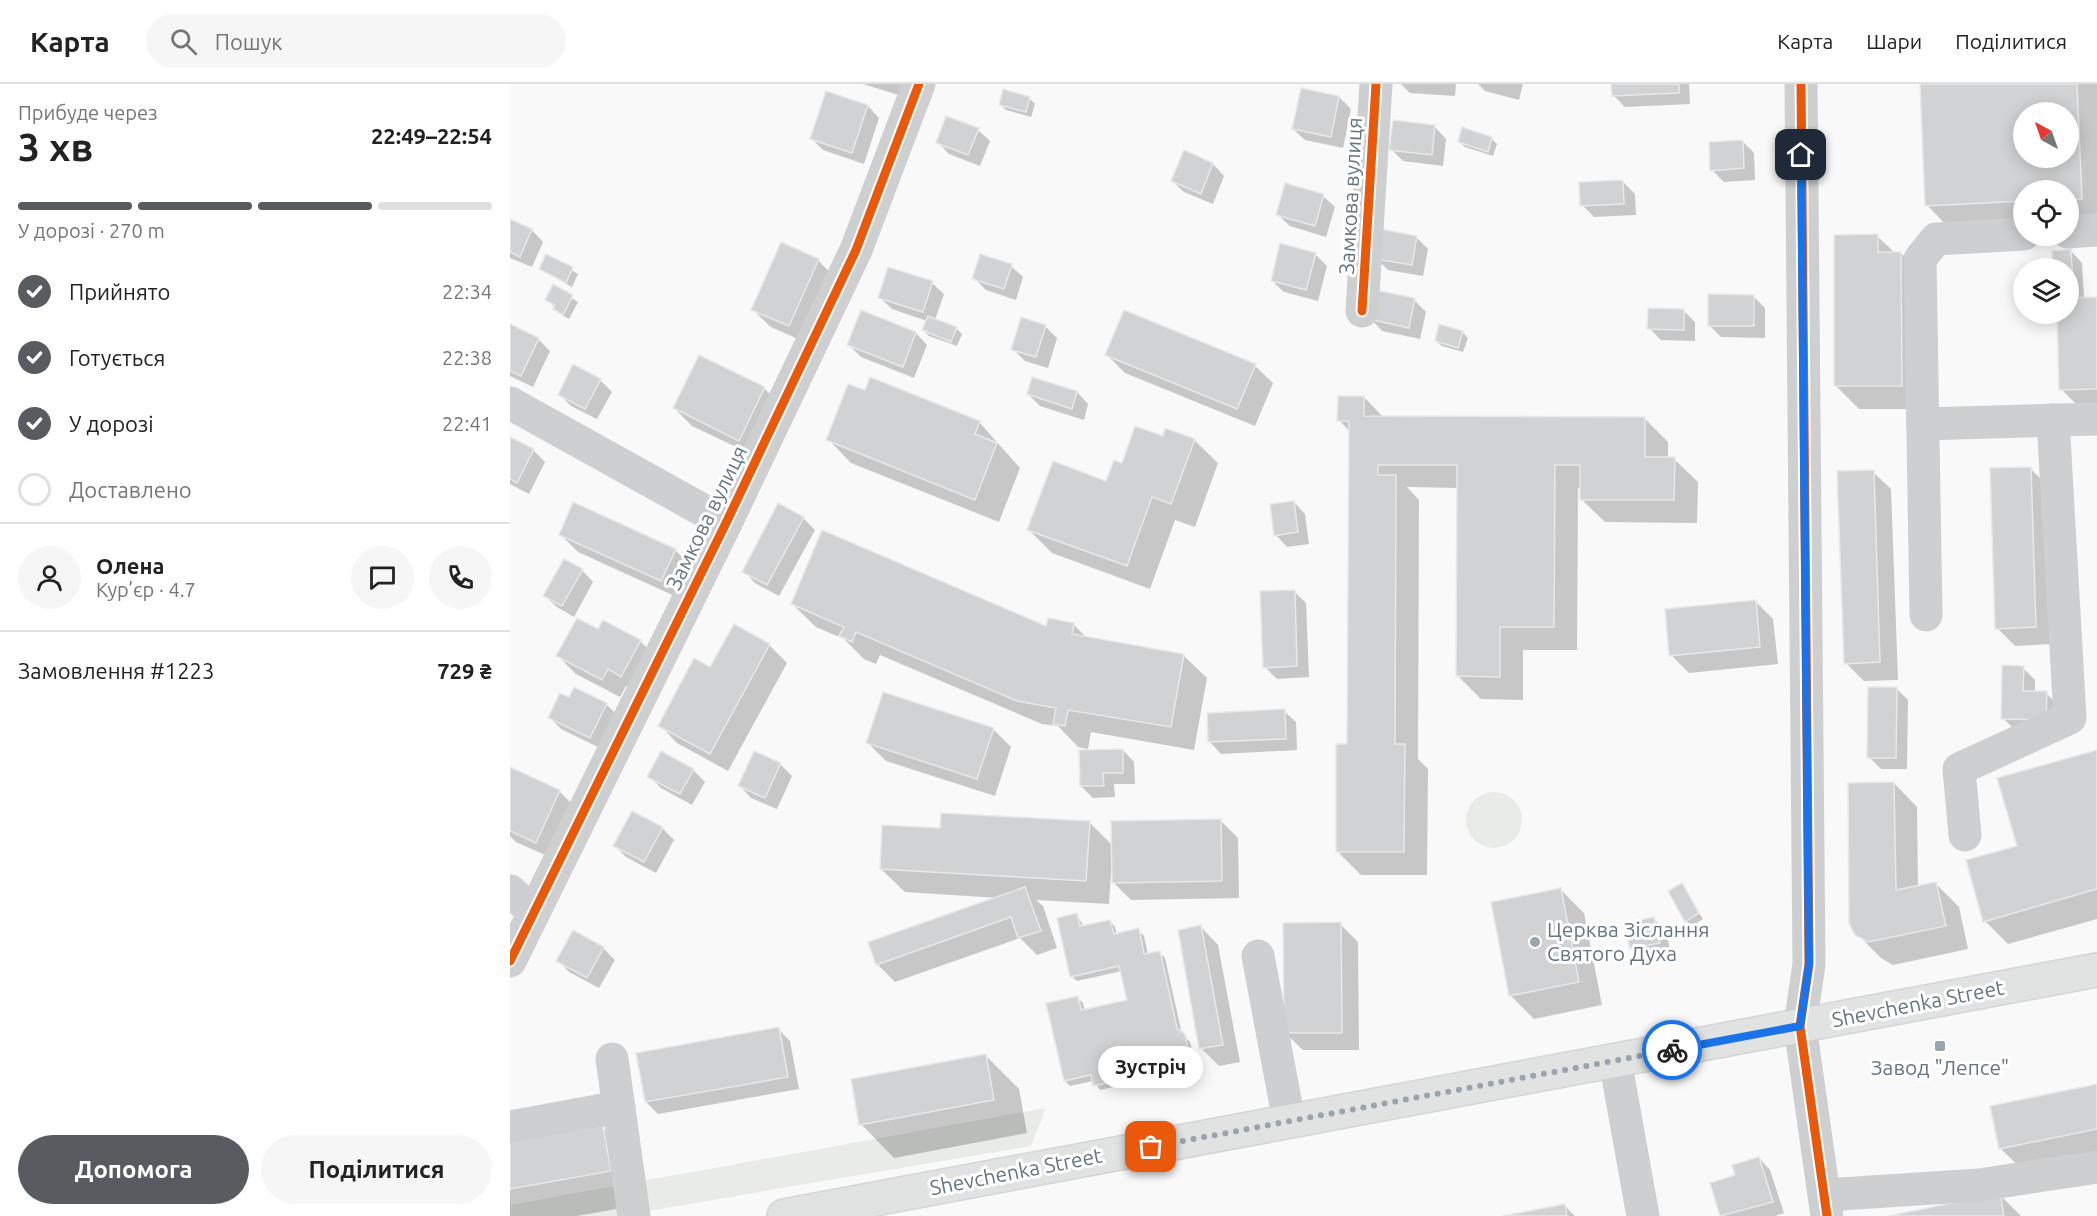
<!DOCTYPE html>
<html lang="uk">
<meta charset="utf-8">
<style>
:root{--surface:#fff;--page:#f6f6f6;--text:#222;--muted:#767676;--line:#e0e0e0;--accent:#585c60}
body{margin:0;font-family:Ubuntu,sans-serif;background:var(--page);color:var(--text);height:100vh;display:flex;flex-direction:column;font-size:22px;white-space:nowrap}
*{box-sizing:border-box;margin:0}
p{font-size:20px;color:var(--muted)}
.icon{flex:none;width:33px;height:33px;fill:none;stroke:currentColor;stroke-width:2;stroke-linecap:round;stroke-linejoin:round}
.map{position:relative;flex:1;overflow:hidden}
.side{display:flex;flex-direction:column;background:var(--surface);width:510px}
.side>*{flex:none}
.needle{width:39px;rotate:320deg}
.tools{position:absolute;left:1503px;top:18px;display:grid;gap:12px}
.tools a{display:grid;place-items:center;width:66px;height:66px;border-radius:50%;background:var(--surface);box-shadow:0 3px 15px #0003;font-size:30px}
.pin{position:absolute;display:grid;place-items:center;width:51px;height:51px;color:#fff;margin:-26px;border-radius:12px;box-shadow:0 3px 9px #0006}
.courier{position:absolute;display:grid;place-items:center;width:60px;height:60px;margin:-30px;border:4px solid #1a73e8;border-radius:50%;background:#fff;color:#222;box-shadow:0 2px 8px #0007}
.bubble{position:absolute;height:42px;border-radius:21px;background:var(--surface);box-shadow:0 3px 15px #0003;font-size:20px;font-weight:700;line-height:42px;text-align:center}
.headline em{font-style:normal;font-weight:700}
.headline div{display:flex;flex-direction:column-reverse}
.headline{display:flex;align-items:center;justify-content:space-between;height:102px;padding:0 18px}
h1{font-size:39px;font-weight:700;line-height:45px}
.bar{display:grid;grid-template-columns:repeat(4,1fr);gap:9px 6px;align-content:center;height:72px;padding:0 18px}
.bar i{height:8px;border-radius:4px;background:var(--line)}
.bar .on{background:var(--accent)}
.bar p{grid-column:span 4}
.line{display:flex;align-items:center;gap:15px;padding:0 18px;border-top:2px solid var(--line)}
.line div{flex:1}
.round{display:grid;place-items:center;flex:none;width:63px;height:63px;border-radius:32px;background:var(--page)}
ol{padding:0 18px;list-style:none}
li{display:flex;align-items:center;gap:18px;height:66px}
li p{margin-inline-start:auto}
li .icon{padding:6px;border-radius:50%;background:var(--accent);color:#fff;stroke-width:4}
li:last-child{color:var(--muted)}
li i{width:33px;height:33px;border:3px solid var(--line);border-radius:50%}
.button{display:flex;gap:12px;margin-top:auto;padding:12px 18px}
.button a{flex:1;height:69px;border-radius:36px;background:var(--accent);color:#fff;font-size:24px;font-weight:700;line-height:69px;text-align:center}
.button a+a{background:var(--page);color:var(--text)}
header{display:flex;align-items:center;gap:36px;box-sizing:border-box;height:84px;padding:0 30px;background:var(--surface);border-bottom:2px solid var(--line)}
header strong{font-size:28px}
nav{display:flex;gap:33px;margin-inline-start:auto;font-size:21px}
.search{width:420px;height:54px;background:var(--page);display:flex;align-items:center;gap:15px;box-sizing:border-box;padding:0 21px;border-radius:33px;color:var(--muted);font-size:22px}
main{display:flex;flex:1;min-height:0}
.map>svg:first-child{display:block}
.green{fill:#e8ebe6}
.shadow{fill:#0003;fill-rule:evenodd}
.building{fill:#d0d2d3;stroke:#e8e8e8;stroke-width:1.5;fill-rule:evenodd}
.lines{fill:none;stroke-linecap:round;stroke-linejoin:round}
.major-casing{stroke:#d5d6d7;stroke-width:36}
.minor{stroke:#cecfd0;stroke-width:33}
.major{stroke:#e1e2e2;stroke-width:33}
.cycleway-casing{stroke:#fff;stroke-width:13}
.cycleway{stroke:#e8590c;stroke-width:9}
.done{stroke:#99a4ac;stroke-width:6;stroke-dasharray:0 10.8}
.route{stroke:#1a73e8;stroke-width:8}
.poi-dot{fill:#99a4ac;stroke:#fff;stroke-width:2}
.labels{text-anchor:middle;stroke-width:6;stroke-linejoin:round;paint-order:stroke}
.street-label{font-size:21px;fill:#657683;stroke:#fff}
.poi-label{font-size:21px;fill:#657683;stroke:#fff;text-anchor:start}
</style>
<header>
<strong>Карта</strong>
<div class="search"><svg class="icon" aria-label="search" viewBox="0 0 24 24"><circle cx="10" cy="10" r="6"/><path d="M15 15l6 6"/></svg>Пошук</div>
<nav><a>Карта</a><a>Шари</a><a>Поділитися</a></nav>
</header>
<main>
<section class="side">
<div class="headline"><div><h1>3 хв</h1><p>Прибуде через</p></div><em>22:49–22:54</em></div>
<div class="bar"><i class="on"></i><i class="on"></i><i class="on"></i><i></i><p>У дорозі · 270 m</p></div>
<ol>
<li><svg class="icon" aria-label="check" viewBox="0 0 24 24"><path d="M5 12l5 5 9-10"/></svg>Прийнято<p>22:34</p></li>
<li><svg class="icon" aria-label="check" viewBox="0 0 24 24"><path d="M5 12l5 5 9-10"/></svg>Готується<p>22:38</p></li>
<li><svg class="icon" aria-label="check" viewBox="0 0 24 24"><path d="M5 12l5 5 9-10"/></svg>У дорозі<p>22:41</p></li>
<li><i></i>Доставлено</li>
</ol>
<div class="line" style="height:108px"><a class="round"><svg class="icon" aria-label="person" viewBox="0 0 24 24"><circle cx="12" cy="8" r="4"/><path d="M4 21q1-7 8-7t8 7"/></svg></a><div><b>Олена</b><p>Кур’єр · 4.7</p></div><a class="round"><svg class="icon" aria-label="chat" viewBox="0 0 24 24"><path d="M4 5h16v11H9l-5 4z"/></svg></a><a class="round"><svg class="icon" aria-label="phone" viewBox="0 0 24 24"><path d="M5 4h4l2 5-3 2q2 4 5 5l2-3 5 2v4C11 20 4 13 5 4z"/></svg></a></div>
<div class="line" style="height:78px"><div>Замовлення #1223</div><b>729 ₴</b></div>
<div class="button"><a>Допомога</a><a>Поділитися</a></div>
</section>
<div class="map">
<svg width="1587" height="1132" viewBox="0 0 1587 1132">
<rect width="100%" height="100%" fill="#f9f9f9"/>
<g class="green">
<circle cx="984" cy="736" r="28"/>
<polygon points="536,1024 521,1062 108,1132 0,1132 0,1121"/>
</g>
<g class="shadow">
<polygon points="353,0 395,0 392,12"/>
<polygon points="891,0 946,0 945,12 900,9"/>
<polygon points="968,0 1013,0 1009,16 975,7"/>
<polygon points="1103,0 1179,0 1180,20 1115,23 1103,11"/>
<path d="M1412,0H1587V138L1558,139V106H1514V141L1440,145L1417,121ZM1514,28H1558V74H1514Z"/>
<polygon points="829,13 841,25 833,64 795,56 783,45"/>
<polygon points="519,14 525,20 521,33 496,26 491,21"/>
<polygon points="358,22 369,34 354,80 313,66 302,55"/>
<polygon points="925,43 936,55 933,82 893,77 881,65"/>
<polygon points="953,45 982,55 987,60 983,72 955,63 949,57"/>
<polygon points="468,46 480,57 470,82 439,70 428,58"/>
<polygon points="1232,57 1244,69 1245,96 1214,98 1202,86"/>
<polygon points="703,80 714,92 703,120 674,108 662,97"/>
<polygon points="1113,98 1125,110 1126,131 1084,133 1072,121"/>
<polygon points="813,112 825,123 816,153 780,142 768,131"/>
<polygon points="0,137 22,146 33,158 22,183 0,174"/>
<polygon points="1367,152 1385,169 1391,169 1414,193 1415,325 1349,325 1326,302"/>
<polygon points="906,153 918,165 913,192 878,186 866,174"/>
<polygon points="1561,167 1572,179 1574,215 1587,215 1587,322 1569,323 1551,305 1548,230 1558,230 1558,184 1545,184 1544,168"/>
<polygon points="805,170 817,182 808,217 774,208 762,197"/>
<polygon points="37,172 68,190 62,203 30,185"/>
<polygon points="308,176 325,194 297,259 261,243 243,226"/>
<polygon points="501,182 513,193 506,216 476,206 464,194"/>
<polygon points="422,199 434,210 425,236 446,244 452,250 447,262 419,252 413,246 417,237 382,225 370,214"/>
<polygon points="43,202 68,218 59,235 50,230 37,215"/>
<polygon points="1243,212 1255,224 1255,254 1211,253 1199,241"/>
<polygon points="904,216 916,228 910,255 872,247 861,235"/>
<polygon points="1174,227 1185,238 1185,257 1151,256 1139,244"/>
<polygon points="0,242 28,255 40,267 23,303 0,292"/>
<polygon points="535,242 547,254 538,284 515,277 503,265"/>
<polygon points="952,248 958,254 953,268 932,262 926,257"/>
<polygon points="406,249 417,261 404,294 351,273 339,261"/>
<polygon points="597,271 745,282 763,299 745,342 615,289"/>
<polygon points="90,296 102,308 87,335 61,322 49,310"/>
<polygon points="254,304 272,322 247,373 182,342 164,324"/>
<polygon points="567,308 578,320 574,336 530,322 518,310"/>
<polygon points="854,313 874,334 1134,334 1158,358 1158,375 1164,375 1188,398 1187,439 1095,438 1071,415 1071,404 1068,404 1067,566 1013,566 1013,616 971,615 948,592 949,404 897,403 909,416 908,675 918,685 917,791 851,791 827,767 838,661 840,348 829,336"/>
<polygon points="469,338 510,384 489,438 341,379 318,355"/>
<polygon points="653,354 684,356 708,379 685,443 665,436 640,505 542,469 519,446 597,399 613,381"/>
<polygon points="0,355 23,366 35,378 19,410 0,400"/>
<polygon points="1520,384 1538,402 1543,560 1505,562 1487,544"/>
<polygon points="1363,388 1381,405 1388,596 1354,597 1336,579"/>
<polygon points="784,418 795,430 799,460 777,463 766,451"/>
<polygon points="293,434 305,446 269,512 245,499 234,487"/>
<polygon points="51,451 165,466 183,484 169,514 68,468"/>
<polygon points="72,486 83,498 64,533 47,523 35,512"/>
<polygon points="784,507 796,519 799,593 767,595 755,583"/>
<polygon points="1245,517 1263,535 1268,580 1179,589 1161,571"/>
<polygon points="282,520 538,544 563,540 578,555 673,571 697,594 684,666 581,648 578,665 568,663 548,642 532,640 370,571 366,580 354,575 334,555 306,543"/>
<polygon points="89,547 130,557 148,575 130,609 116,602 110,613 66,590 48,572"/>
<polygon points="259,561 277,579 218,687 167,659 150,641 201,585"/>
<polygon points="1513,584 1525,596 1525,609 1536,609 1548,621 1548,647 1505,646 1493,634"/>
<polygon points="1386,604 1398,616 1397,685 1371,685 1359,673"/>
<polygon points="60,615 96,620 108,632 92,665 51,645 39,633"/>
<polygon points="774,627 786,638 787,666 711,670 700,658"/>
<polygon points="483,645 501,663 485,712 376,677 358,659"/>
<polygon points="613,666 624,678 625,700 604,700 605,713 583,714 571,702"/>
<polygon points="1587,667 1587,835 1498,860 1475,837 1509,763"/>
<polygon points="270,680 282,692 267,725 241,714 230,702"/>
<polygon points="0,685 49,707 67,725 44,775 6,758 0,752"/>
<polygon points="183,686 195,698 182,721 151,704 139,692"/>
<polygon points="1384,699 1407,723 1408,803 1426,800 1449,823 1458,865 1383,881 1371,874 1347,850"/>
<polygon points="710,736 728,754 729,814 621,816 603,798 603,787 601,787 599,820 526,816 533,822 547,864 527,871 510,854 385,898 367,880 489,814 395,808 371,785 431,746 579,738 603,762"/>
<polygon points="152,744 164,756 146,789 116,773 105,762"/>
<polygon points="1171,801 1193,835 1182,842 1176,837"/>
<polygon points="1051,806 1074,829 1092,921 1024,935 1000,911"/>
<polygon points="567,831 574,843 600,837 605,843 607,851 628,846 634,852 638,871 649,868 655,874 672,950 680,958 682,967 678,976 652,982 654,992 590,1006 583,997 560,1002 555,997 567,913 573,919 575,927 619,917 612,887 567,897 561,892"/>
<polygon points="1144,835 1156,847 1161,870 1133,877 1122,865 1116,841"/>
<polygon points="830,840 848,858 849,966 793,966 775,949"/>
<polygon points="691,843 708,861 730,978 709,982 691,964"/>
<polygon points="93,864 105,876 89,904 59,888 48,876"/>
<polygon points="268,945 280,957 289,1005 148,1030 136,1018 128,970"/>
<polygon points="475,971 509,1005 517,1049 384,1074 351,1040"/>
<polygon points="1587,1001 1587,1084 1524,1097 1490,1064"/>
<polygon points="93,1044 126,1077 134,1120 67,1132 0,1132 0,1060"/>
<polygon points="1249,1074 1260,1086 1274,1129 1265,1132 1212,1132 1202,1100 1227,1092"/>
<polygon points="1489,1110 1511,1132 1386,1132"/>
<polygon points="1054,1121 1065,1132 1001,1132"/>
</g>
<g class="building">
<polygon points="1101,0 1169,0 1169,9 1102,12"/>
<path d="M1410,0H1567L1572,115H1558V106H1514V117L1415,122ZM1514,28H1558V74H1514Z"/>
<polygon points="791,4 829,12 821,53 782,45"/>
<polygon points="493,5 520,13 516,28 489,21"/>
<polygon points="316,7 358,21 342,69 300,55"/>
<polygon points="436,32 469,44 458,71 426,59"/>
<polygon points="883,36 925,41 922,71 879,66"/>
<polygon points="952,43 982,53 978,68 948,58"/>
<polygon points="1233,56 1234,84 1200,87 1199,58"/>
<polygon points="674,66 703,79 691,110 661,97"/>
<polygon points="1113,96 1114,120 1070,122 1069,98"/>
<polygon points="775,99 814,110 805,142 766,131"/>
<polygon points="0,135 22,145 10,173 0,168"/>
<polygon points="870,145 907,152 902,181 865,175"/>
<polygon points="1368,150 1368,168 1391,168 1392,302 1324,302 1324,151"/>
<polygon points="271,158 309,175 279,242 241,226"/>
<polygon points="770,159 806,169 796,206 761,197"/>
<polygon points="1561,165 1563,203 1558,203 1558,184 1543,184 1542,167"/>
<polygon points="36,170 63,183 56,199 29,185"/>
<polygon points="470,170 502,180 494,205 462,195"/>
<polygon points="378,183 423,197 413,228 368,214"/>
<polygon points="43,200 63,211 53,231 43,225 45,221 35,216"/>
<polygon points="865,206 905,214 899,244 859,235"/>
<polygon points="1198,210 1244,211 1244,242 1198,242"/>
<polygon points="1587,213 1587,305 1549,306 1547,230 1558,230 1558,214"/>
<polygon points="1138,224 1174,225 1174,246 1137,245"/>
<polygon points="351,226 406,248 393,283 337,261"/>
<polygon points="614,226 746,280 727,325 595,271"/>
<polygon points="418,232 447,243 441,258 412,246"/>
<polygon points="511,233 536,241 526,273 501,266"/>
<polygon points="0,240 29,254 11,292 0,287"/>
<polygon points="929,240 953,247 948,264 925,257"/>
<polygon points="189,271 255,303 229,357 163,324"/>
<polygon points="63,280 91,295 75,325 48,311"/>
<polygon points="360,293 470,337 465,350 487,359 465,416 316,356 338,300 355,306"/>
<polygon points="522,293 567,307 562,325 517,310"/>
<polygon points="828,312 854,312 854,332 1135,333 1135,373 1165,373 1164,416 1070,416 1070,381 1045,381 1044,543 990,543 990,593 946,592 947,381 868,381 868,391 886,391 885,660 895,660 894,768 826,768 826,660 837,660 839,337 827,337"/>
<polygon points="625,342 653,352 655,344 685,355 661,420 642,413 617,482 517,446 543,377 596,397 604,376 612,379"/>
<polygon points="0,353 24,365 7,399 0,395"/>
<polygon points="1521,383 1526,543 1485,545 1480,384"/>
<polygon points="1364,386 1370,578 1334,580 1327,387"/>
<polygon points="784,417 788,448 764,452 760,420"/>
<polygon points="63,418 166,465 151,497 49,451"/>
<polygon points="268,419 294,433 257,501 232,488"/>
<polygon points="312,446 536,542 538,534 564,539 562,550 674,570 661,643 558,626 555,642 543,640 546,624 507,617 346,548 342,558 329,552 334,543 281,520"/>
<polygon points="54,475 73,485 52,522 33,512"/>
<polygon points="785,506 787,582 753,584 750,507"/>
<polygon points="1246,516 1250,563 1159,572 1155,525"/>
<polygon points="67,534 88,545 93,536 131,556 111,593 98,585 92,596 46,572"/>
<polygon points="224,540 260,560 200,670 148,642 184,574 200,583"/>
<polygon points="1492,581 1514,582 1513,607 1537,607 1536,636 1491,635"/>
<polygon points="64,603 97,619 80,654 38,634 50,609 59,613"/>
<polygon points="1358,603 1387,603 1386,674 1357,674"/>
<polygon points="373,608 484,644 467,695 356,659"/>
<polygon points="775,625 776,655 698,658 697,629"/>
<polygon points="613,665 613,689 593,689 594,702 570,702 569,666"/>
<polygon points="1587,666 1587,805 1473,838 1456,776 1507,762 1487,694"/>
<polygon points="151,667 184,685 170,710 137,693"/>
<polygon points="244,667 271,679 255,714 228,702"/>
<polygon points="0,683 50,706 26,759 0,747"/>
<polygon points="1384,698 1386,806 1426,798 1436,842 1358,858 1345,851 1339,839 1338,699"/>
<polygon points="122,727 153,743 134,778 103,762"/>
<polygon points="431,729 580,737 576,797 370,785 372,741 430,744"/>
<polygon points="711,735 712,797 602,799 601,737"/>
<polygon points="1172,799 1189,829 1175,838 1158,807"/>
<polygon points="515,803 531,847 508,854 501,833 366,881 358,858"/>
<polygon points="1051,804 1069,898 999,912 981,818"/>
<polygon points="567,829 570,842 600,836 604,850 629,844 634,870 650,867 667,944 675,950 677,961 673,970 647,976 650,987 583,1002 581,991 554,997 536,919 568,912 571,926 617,916 609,882 560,893 547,834"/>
<polygon points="1144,833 1150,859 1120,865 1114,840"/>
<polygon points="831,838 832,949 774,949 773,839"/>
<polygon points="691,841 713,961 689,965 668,846"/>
<polygon points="63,846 94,863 77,894 46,877"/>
<polygon points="269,943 278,993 135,1018 126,969"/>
<polygon points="476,970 484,1016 349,1041 341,995"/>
<polygon points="1587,1000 1587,1045 1489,1065 1480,1022"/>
<polygon points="93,1042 101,1087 0,1105 0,1059"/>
<polygon points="1249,1073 1263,1118 1210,1132 1200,1099 1225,1091 1222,1081"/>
<polygon points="1490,1109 1494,1132 1379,1132"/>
<polygon points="1055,1120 1057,1132 993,1132"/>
</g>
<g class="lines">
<defs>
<polyline id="major" points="274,1132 1587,886"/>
</defs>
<use href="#major" class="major-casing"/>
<g class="minor">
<polyline points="1291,0 1299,880 1290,942 1317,1132"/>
<polyline points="1558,148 1587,146"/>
<polyline points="852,227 866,0"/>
<polyline points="0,319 216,439"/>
<polyline points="1413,340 1587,335"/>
<polyline points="1416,531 1410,175 1426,155 1514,150"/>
<polyline points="1455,751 1449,685 1560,634 1543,336"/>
<polyline points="0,807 24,828"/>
<polyline points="748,872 779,1037"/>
<polyline points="0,877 216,439 346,166 409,0"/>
<polyline points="102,975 124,1132"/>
<polyline points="1105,976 1133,1132"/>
<polyline points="0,1043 109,1023"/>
<polyline points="1315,1111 1469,1101 1587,1083"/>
</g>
<use href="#major" class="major"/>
<defs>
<g id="cycleway">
<polyline points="1291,0 1299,880 1290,942 1317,1132"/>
<polyline points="852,227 866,0"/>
<polyline points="0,877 216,439 346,166 409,0"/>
</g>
</defs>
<use href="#cycleway" class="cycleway-casing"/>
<use href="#cycleway" class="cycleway"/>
</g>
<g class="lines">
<polyline class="done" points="641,1063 1162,966"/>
<polyline class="route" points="1162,966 1290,942 1299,880 1291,71"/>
</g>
<g class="poi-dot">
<circle cx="1025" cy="858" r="6"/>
<rect x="1424" y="956" width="12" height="12" rx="3"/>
</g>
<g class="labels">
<g class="street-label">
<text transform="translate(841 112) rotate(-87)" y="7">Замкова вулиця</text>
<text transform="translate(197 434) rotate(-64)" y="7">Замкова вулиця</text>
<text transform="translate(1408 920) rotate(-11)" y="7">Shevchenka Street</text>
<text transform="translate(506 1088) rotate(-11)" y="7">Shevchenka Street</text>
</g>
<g class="poi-label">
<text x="1037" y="853">Церква Зіслання<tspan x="1037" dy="24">Святого Духа</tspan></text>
<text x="1430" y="991" text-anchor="middle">Завод "Лепсе"</text>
</g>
</g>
</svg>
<div class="tools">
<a><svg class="needle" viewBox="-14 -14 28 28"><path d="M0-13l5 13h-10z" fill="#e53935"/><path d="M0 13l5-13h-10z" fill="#767676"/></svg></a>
<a><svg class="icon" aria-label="locate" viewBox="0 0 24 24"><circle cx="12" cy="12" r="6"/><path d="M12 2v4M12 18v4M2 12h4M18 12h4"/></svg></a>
<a><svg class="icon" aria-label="layers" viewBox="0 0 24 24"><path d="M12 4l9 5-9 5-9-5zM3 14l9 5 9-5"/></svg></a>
</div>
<div class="pin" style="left:641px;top:1063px;background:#ea580c"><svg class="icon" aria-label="bag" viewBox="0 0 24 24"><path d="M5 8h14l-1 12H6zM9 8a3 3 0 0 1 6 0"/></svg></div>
<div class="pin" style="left:1291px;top:71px;background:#1f2937"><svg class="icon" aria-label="home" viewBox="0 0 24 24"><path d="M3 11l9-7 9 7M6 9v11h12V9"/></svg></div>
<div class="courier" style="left:1162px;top:966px"><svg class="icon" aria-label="bike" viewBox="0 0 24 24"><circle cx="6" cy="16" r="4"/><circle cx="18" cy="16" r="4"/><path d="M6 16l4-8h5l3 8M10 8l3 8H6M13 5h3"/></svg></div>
<div class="bubble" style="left:588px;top:962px;width:105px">Зустріч</div>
</div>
</main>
